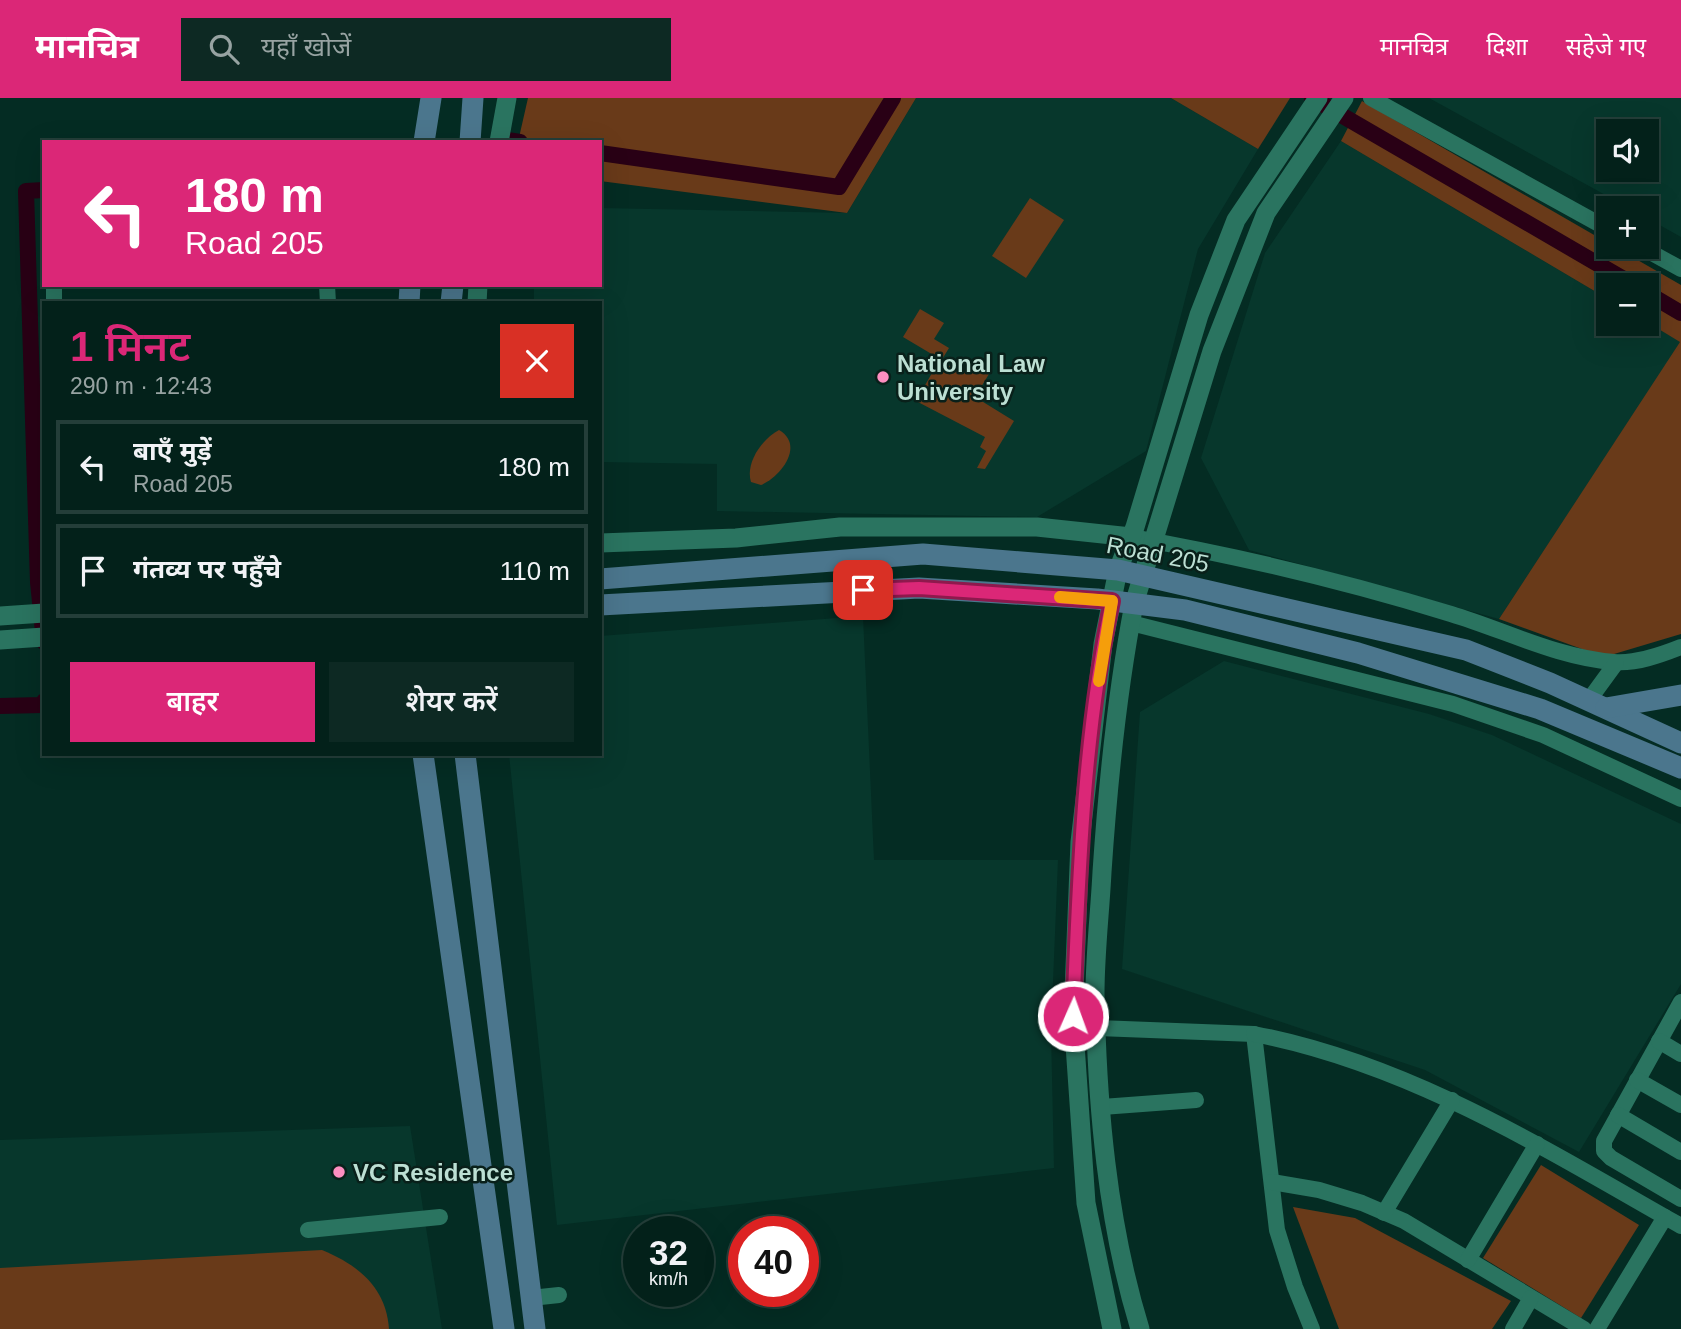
<!DOCTYPE html>
<html lang="hi">
<meta charset="utf-8">
<style>
body{margin:0;font-family:Arial,"Noto Sans Devanagari",sans-serif;background:#0d2923;color:#f1f3f6;height:100vh;display:flex;flex-direction:column;font-size:26px;white-space:nowrap}
*{box-sizing:border-box;margin:0}
p{font-size:23px;color:#97a3a2}
.icon{flex:none;width:38px;height:38px;fill:none;stroke:currentColor;stroke-width:2;stroke-linecap:round;stroke-linejoin:round}
.map{position:relative;flex:1;overflow:hidden}
.drawer{position:absolute;left:42px;top:203px;width:560px;height:455px;display:flex;flex-direction:column;background:#03211a;border-radius:0px;box-shadow:0 7px 28px #0002,0 0 0 2px #243e39}
.drawer>*{flex:none}
.guide{position:absolute;left:42px;top:42px;width:560px;height:147px;border-radius:0px;box-shadow:0 7px 28px #0002,0 0 0 2px #243e39;background:#db2777;color:#fff;overflow:hidden}
.buttons{position:absolute;left:1596px;top:21px;display:grid;gap:14px}
.buttons a{display:grid;place-items:center;width:63px;height:63px;border-radius:0px;background:#03211a;box-shadow:0 7px 28px #0002,0 0 0 2px #243e39;font-size:35px}
.speed{position:absolute;left:623px;top:1118px;display:flex;gap:14px;font-size:35px;font-weight:700;text-align:center}
.speed>*{display:grid;place-content:center;width:91px;height:91px;border-radius:50%;background:#03211a;box-shadow:0 7px 28px #0002,0 0 0 2px #243e39;line-height:1}
.speed small{font-size:18px;font-weight:400}
.speed .limit{border:10px solid #d22;background:#fff;color:#111}
.pin{position:absolute;display:grid;place-items:center;width:60px;height:60px;color:#fff;margin:-30px;border-radius:14px;box-shadow:0 4px 10px #0006}
.me{position:absolute;width:77px;margin:-38px;rotate:2deg;stroke-linejoin:round;filter:drop-shadow(0 0 5px #0008)}
.turn{display:flex;align-items:center;gap:24px;height:147px;padding:0 28px;font-size:32px}
.turn .icon{width:91px;height:91px;stroke-width:2.5}
.turn b{display:block;font-size:49px;line-height:60px}
.round{display:grid;place-items:center;flex:none;width:74px;height:74px;border-radius:0px;background:#0d2923}
.summary{display:flex;align-items:center;justify-content:space-between;height:119px;padding:0 28px}
h1{font-size:42px;font-weight:600;line-height:52px;color:#db2777}
.button{display:flex;gap:14px;margin-top:auto;padding:14px 28px}
.button a{flex:1;height:80px;border-radius:0px;background:#db2777;color:#fff;font-size:28px;font-weight:600;line-height:80px;text-align:center}
.button a+a{background:#0d2923;color:#f1f3f6}
ul{padding:0;list-style:none}
li{display:flex;align-items:center;gap:21px;height:94px;margin:0 14px 10px;padding:0 14px;border:4px solid #243e39;border-radius:0px}
li div{flex:1}
li b{display:block;font-size:26px}
li em{font-style:normal}
header{display:flex;align-items:center;gap:42px;box-sizing:border-box;height:98px;padding:0 35px;background:#db2777;color:#fff}
header strong{font-size:33px}
nav{display:flex;gap:38px;margin-inline-start:auto;font-size:24px}
.search{width:490px;height:63px;background:#0d2923;display:flex;align-items:center;gap:18px;box-sizing:border-box;padding:0 24px;border-radius:0px;color:#97a3a2;font-size:26px}
.map>svg:first-child{display:block}
.built{fill:#07372c;fill-rule:evenodd}
.park{fill:#693a19}
.lines{fill:none;stroke-linecap:round;stroke-linejoin:round}
.canal{stroke:#290015;stroke-width:16}
.minor{stroke:#2a7460;stroke-width:16}
.tertiary{stroke:#2a7460;stroke-width:19}
.secondary{stroke:#4b768d;stroke-width:21}
.route-casing{stroke:#8e194d;stroke-width:18}
.route{stroke:#db2777;stroke-width:12}
.slow{stroke:#f59e0b;stroke-width:12}
.poi-dot{fill:#fd8ec0;stroke:#09201a;stroke-width:2.5}
.labels{text-anchor:middle;dominant-baseline:central;stroke-width:5;stroke-linejoin:round;paint-order:stroke}
.poi-label{font-size:24px;font-weight:bold;fill:#bcdfd3;stroke:#09201a;text-anchor:start}
.street-label{font-size:24px;fill:#bcdfd3;stroke:#09201a}
</style>
<header>
<strong>मानचित्र</strong>
<div class="search"><svg class="icon" aria-label="search" viewBox="0 0 24 24"><circle cx="10" cy="10" r="6"/><path d="M15 15l6 6"/></svg>यहाँ खोजें</div>
<nav><a>मानचित्र</a><a>दिशा</a><a>सहेजे गए</a></nav>
</header>
<div class="map">
<svg width="1681" height="1231" viewBox="0 0 1681 1231">
<rect width="100%" height="100%" fill="#042c23"/>
<!-- built -->
<g class="built">
<path d="M 916,0 L 1171,0 L 1258,51 L 1198,151 L 1146,353 L 1037,419 L 717,413 L 717,366 L 600,364 L 600,205 L 534,205 L 534,187 L 600,187 L 600,110 L 847,115 Z"/>
<path d="M 1429,0 L 1681,0 L 1681,139 L 1647,120 L 1647,110 L 1629,110 ZM 1608,33 L 1647,33 L 1647,72 L 1608,72 Z"/>
<path d="M 1341,43 L 1608,201 L 1608,226 L 1647,224 L 1681,244 L 1499,521 L 1249,452 L 1201,360 L 1265,155 Z"/>
<path d="M 863,518 L 874,762 L 1058,762 L 1051,933 L 1054,1070 L 557,1127 L 509,656 L 600,656 L 600,538 Z"/>
<path d="M 1224,563 L 1429,616 L 1492,637 L 1681,726 L 1681,886 L 1579,1054 L 1425,972 L 1122,871 L 1140,614 Z"/>
<path d="M 410,1028 L 442,1231 L 0,1231 L 0,1042 Z"/>
</g>
<!-- park -->
<g class="park">
<path d="M 528,0 L 916,0 L 847,115 L 600,83 L 600,44 L 518,44 Z"/>
<path d="M 1171,0 L 1290,0 L 1258,51 Z"/>
<path d="M 1362,3 L 1608,145 L 1608,149 L 1615,149 L 1681,187 L 1681,536 L 1604,559 L 1499,521 L 1680,244 L 1647,224 L 1647,187 L 1608,187 L 1608,201 L 1341,43 Z"/>
<path d="M 1030,100 L 1064,122 L 1026,180 L 992,158 Z"/>
<path d="M 920,211 L 944,225 L 934,241 L 949,250 L 941,263 L 955,271 L 967,263 L 989,276 L 975,299 L 1014,323 L 985,371 L 977,370 L 986,353 L 980,349 L 985,339 L 916,303 L 940,261 L 903,239 Z"/>
<path d="M 779,332 C 805,347 781,379 761,387 L 751,384 C 745,365 762,341 779,332 Z"/>
<path d="M 1541,1067 L 1639,1127 L 1581,1220 L 1483,1160 Z"/>
<path d="M 1293,1109 L 1355,1120 L 1511,1203 L 1492,1231 L 1339,1231 Z"/>
<path d="M 322,1152 C 358,1167 386,1189 389,1231 L 0,1231 L 0,1170 Z"/>
</g>
<g class="lines">
<!-- canal -->
<g class="canal">
<path d="M 1312,0 L 1634,187"/>
<path d="M 507,42 L 520,44"/>
<path d="M 600,55 L 839,89 L 893,0"/>
<path d="M 44,92 L 26,93 L 38,484 L 44,544"/>
<path d="M 1647,195 L 1681,215"/>
<path d="M 0,608 L 42,607 L 44,603"/>
</g>
<!-- minor -->
<g class="minor">
<path d="M 1371,0 L 1608,131"/>
<path d="M 1641,149 L 1681,171"/>
<path d="M 54,187 L 54,205"/>
<path d="M 327,187 L 328,205"/>
<path d="M 1131,439 C 1238,458 1347,484 1451,516 C 1504,532 1559,560 1614,564 C 1636,566 1661,557 1681,549"/>
<path d="M 1131,525 L 1453,606 L 1543,637 L 1681,701"/>
<path d="M 1589,602 L 1616,565"/>
<path d="M 1681,904 L 1604,1043 L 1604,1053 L 1611,1060 L 1681,1101"/>
<path d="M 1098,930 L 1254,936 L 1277,1132 L 1295,1189 L 1312,1231"/>
<path d="M 1254,936 C 1410,966 1545,1051 1681,1128"/>
<path d="M 1659,943 L 1681,956"/>
<path d="M 1637,982 L 1681,1007"/>
<path d="M 1102,1009 L 1196,1002"/>
<path d="M 1618,1017 L 1681,1054"/>
<path d="M 1272,1084 L 1319,1092 L 1362,1105 L 1404,1123 L 1584,1231"/>
<path d="M 1384,1115 L 1452,1002"/>
<path d="M 308,1132 L 440,1119"/>
<path d="M 1468,1162 L 1537,1046"/>
<path d="M 531,1200 L 559,1197"/>
<path d="M 1513,1231 L 1531,1200"/>
<path d="M 1597,1231 L 1665,1119"/>
</g>
<!-- tertiary -->
<g class="tertiary">
<path d="M 499,44 L 507,0"/>
<path d="M 477,205 L 478,187"/>
<path d="M 600,445 L 736,440 L 840,429 L 1037,429 L 1131,439"/>
<path d="M 0,518 L 44,515"/>
<path d="M 0,542 L 44,539"/>
<path d="M 1112,1231 L 1086,1105 L 1073,918 L 1080,744 L 1103,546 L 1118,472 L 1135,429 L 1199,217 L 1236,122 L 1318,0"/>
<path d="M 1140,1231 C 1107,1124 1097,1007 1095,896 C 1095,855 1100,814 1102,774 C 1108,684 1117,594 1134,506 L 1212,253 L 1266,115 L 1344,0"/>
</g>
<!-- secondary -->
<g class="secondary">
<path d="M 424,44 L 431,0"/>
<path d="M 470,44 L 473,0"/>
<path d="M 409,205 L 410,187"/>
<path d="M 451,205 L 453,187"/>
<path d="M 600,481 L 923,456 L 1118,472 L 1466,552 L 1550,585 L 1681,645"/>
<path d="M 600,507 L 919,490 L 1097,501 L 1185,512 L 1358,555 L 1540,611 L 1681,670"/>
<path d="M 1606,610 L 1681,597"/>
<path d="M 423,656 L 504,1231"/>
<path d="M 465,656 L 535,1231"/>
</g>
</g>
<g class="lines">
<defs>
<path id="route" d="M 863,492 L 919,490 L 1112,503 C 1083,639 1079,779 1073,918"/>
</defs>
<!-- route casing -->
<use href="#route" class="route-casing"/>
<!-- route -->
<use href="#route" class="route"/>
<!-- slow -->
<path class="slow" d="M 1060,499 L 1112,503 L 1099,583"/>
</g>
<!-- markers -->
<g class="poi-dot">
<circle cx="883" cy="279" r="7"/>
<circle cx="339" cy="1074" r="7"/>
</g>
<g class="labels">
<!-- poi labels -->
<g class="poi-label">
<text x="897" y="265">National Law<tspan x="897" dy="28">University</tspan></text>
<text x="353" y="1074">VC Residence</text>
</g>
<!-- street labels -->
<g class="street-label">
<text transform="translate(1158 456) rotate(11)">Road 205</text>
</g>
</g>
</svg>
<div class="buttons">
<a><svg class="icon" aria-label="sound" viewBox="0 0 24 24"><path d="M4 9h4l5-4v14l-5-4H4zM17 9q2 3 0 6"/></svg></a>
<a>+</a>
<a>−</a>
</div>
<div class="speed"><div>32<small>km/h</small></div><div class="limit">40</div></div>
<div class="pin" style="left:863px;top:492px;background:#d93025"><svg class="icon" aria-label="arrive" viewBox="0 0 24 24"><path d="M6 21V4h12l-3 4 3 4H6"/></svg></div>
<svg class="me" style="left:1073px;top:918px" viewBox="-20 -20 40 40"><circle r="17" fill="#db2777" stroke="#fff" stroke-width="3"/><path d="M0-11L8 9 0 5-8 9z" fill="#fff"/></svg>
<div class="guide">
<div class="turn"><svg class="icon" aria-label="left" viewBox="0 0 24 24"><path d="M17 20v-9H6M10 6l-5 5 5 5"/></svg><div><b>180 m</b>Road 205</div></div>
</div>
<section class="drawer">
<div class="summary"><div><h1>1 मिनट</h1><p>290 m · 12:43</p></div><a class="round" style="background:#d93025;color:#fff"><svg class="icon" aria-label="close" viewBox="0 0 24 24"><path d="M6 6l12 12M18 6L6 18"/></svg></a></div>
<ul>
<li><svg class="icon" aria-label="left" viewBox="0 0 24 24"><path d="M17 20v-9H6M10 6l-5 5 5 5"/></svg><div><b>बाएँ मुड़ें</b><p>Road 205</p></div><em>180 m</em></li>
<li><svg class="icon" aria-label="arrive" viewBox="0 0 24 24"><path d="M6 21V4h12l-3 4 3 4H6"/></svg><div><b>गंतव्य पर पहुँचे</b></div><em>110 m</em></li>
</ul>
<div class="button"><a>बाहर</a><a>शेयर करें</a></div>
</section>
</div>
